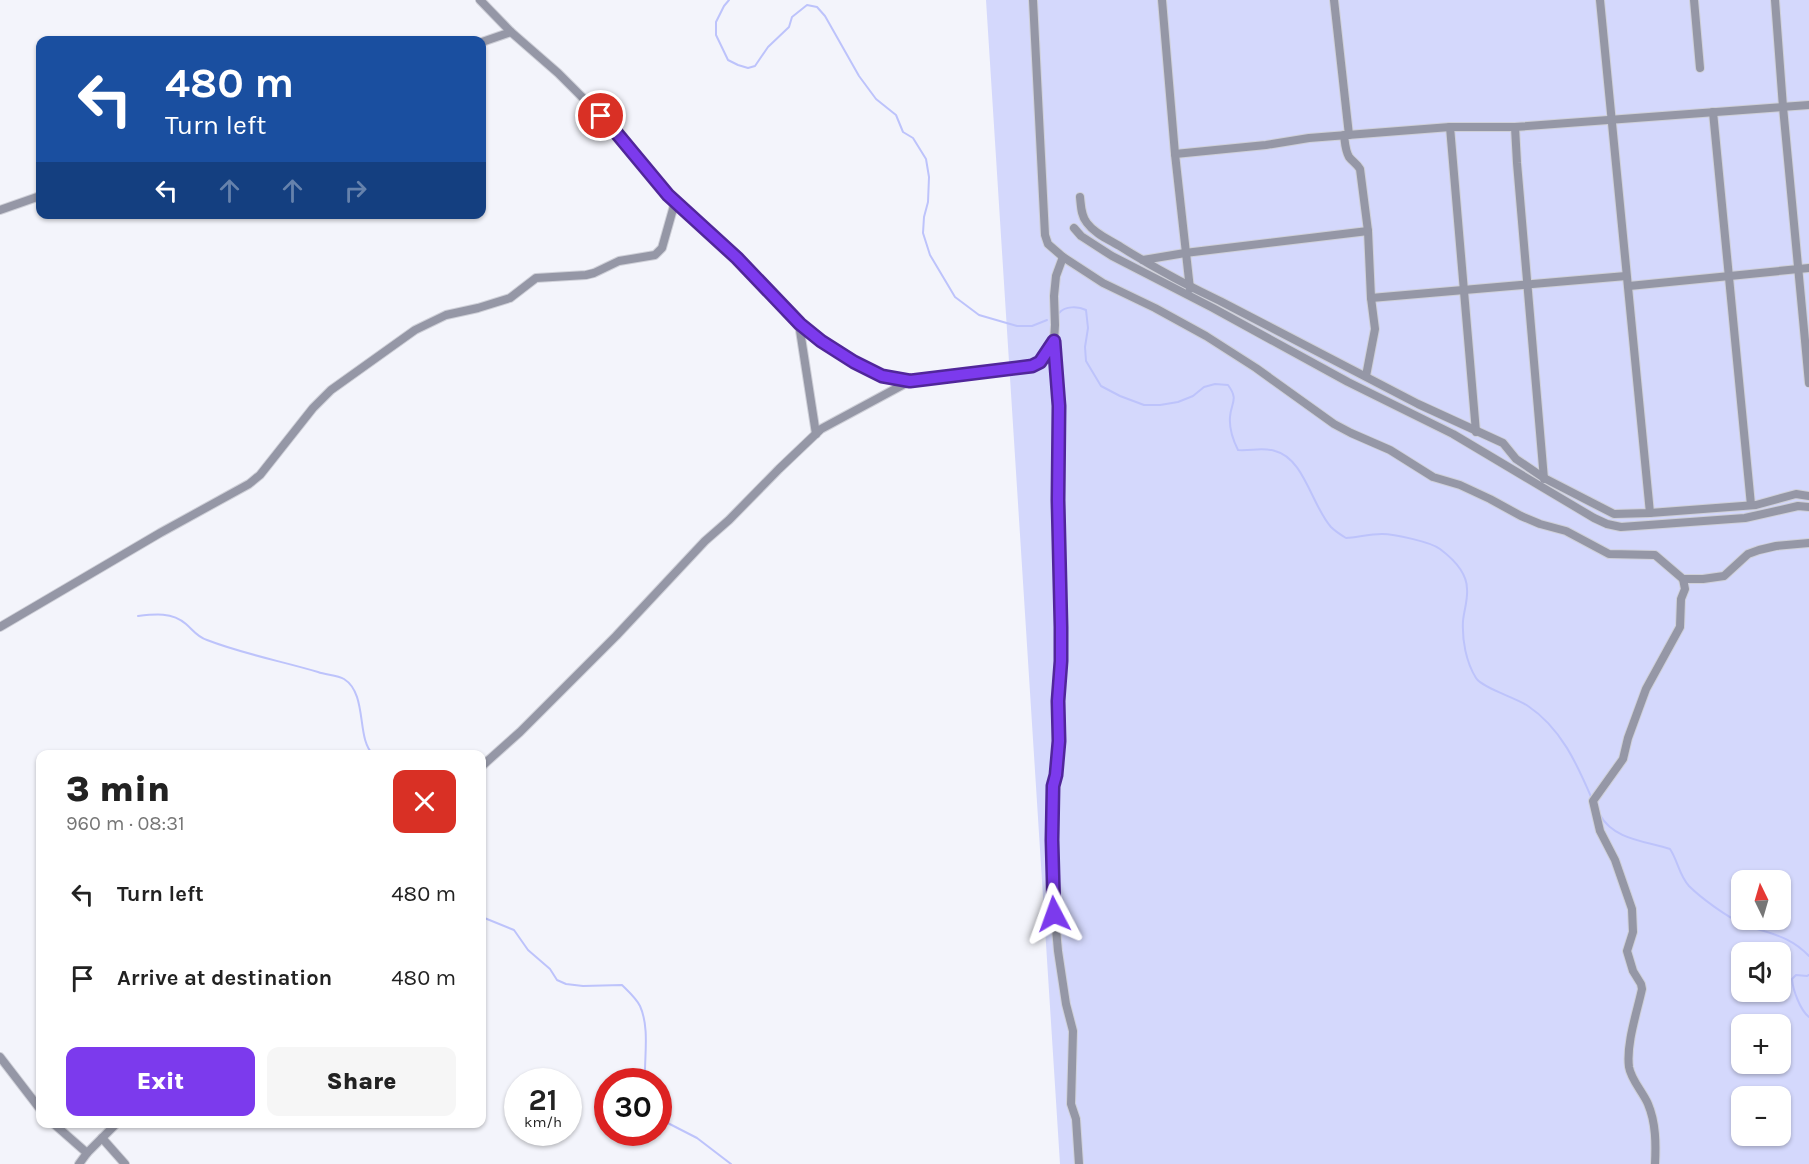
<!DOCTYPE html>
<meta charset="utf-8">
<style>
body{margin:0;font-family:Karla,sans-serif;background:#f6f6f6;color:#222;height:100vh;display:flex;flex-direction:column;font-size:22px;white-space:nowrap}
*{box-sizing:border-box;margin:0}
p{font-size:20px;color:#767676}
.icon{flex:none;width:33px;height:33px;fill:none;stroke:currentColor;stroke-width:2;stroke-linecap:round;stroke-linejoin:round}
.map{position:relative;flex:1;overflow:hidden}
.panel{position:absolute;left:36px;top:750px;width:450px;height:378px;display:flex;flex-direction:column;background:#fff;border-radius:12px;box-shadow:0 2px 4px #0004}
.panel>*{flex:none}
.banner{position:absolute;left:36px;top:36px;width:450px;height:183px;border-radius:12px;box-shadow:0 2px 4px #0004;background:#1a4fa0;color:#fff;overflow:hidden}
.needle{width:39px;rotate:355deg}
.controls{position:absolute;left:1731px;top:870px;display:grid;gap:12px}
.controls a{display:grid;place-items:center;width:60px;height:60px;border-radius:12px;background:#fff;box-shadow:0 2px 4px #0004;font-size:30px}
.speed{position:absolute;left:504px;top:1068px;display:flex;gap:12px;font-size:30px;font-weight:700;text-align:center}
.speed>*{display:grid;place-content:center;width:78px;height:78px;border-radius:50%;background:#fff;box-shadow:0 2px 4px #0004;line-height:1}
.speed small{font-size:15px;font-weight:400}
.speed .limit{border:9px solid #d22;background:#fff;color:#111}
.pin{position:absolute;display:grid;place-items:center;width:51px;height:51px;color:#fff;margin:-26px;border:3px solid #fff;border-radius:50%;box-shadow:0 2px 6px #0007}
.me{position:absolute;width:66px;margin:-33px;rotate:356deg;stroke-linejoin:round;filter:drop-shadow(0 0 4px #0008)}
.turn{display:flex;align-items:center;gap:21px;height:126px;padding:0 30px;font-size:27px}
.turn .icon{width:78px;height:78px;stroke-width:2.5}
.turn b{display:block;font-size:42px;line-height:51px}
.lanes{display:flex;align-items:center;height:57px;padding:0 30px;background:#0003;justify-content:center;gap:30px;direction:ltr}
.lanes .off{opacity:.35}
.round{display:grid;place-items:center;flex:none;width:63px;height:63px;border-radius:12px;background:#f6f6f6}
.overview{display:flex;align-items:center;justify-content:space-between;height:102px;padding:0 30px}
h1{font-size:36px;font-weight:800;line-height:45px}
.primary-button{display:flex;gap:12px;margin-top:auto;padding:12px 30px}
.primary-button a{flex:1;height:69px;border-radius:12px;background:#7c3aed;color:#fff;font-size:24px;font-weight:800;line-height:69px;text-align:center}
.primary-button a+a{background:#f6f6f6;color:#222}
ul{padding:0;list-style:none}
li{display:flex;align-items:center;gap:18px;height:84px;padding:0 30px}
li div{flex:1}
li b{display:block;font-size:22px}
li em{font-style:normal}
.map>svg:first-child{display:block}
.green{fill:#d4d8fc;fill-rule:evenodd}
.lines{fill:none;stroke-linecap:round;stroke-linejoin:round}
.stream{stroke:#bdc3fb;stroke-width:2}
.street-casing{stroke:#cfd0d8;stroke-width:10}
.street{stroke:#9597a6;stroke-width:8}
.route-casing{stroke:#51269a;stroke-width:15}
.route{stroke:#7c3aed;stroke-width:10}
</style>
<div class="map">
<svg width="1809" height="1164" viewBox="0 0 1809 1164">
<rect width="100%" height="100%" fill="#f3f4fb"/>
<!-- green -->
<path class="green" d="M 986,0 L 1809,0 L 1809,1164 L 1060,1164 ZM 1742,880 L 1780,880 L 1780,920 L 1742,920 ZM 1742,952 L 1780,952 L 1780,992 L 1742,992 ZM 1742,1024 L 1780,1024 L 1780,1064 L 1742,1064 ZM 1742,1096 L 1780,1096 L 1780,1136 L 1742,1136 Z"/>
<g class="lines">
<!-- stream -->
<g class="stream">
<path d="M 729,0 L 724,6 L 716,22 L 716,35 L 728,60 L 738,65 L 748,68 L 755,66 L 768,47 L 789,27 L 792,17 L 807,5 L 817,7 L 825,16 L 859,76 L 876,99 L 896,115 L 903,132 L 913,138 L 926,159 L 929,177 L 928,202 L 924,217 L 923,233 L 930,255 L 955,297 L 979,315 L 1017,326 L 1032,326 L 1047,320"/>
<path d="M 1059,313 C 1065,306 1078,306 1086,310 L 1088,328 L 1085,347 L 1086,361 L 1101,386 L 1120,396 L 1144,405 L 1160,405 L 1178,402 L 1193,396 L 1204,387 L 1215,384 L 1228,385 C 1239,400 1231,402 1230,417 C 1229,429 1233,440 1238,450 C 1251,451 1263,447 1275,451 C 1304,458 1312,506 1331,527 C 1335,531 1341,535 1346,538 C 1358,537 1370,534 1382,534 C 1394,534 1431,542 1440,549 C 1452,558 1467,573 1467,589 C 1468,600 1464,610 1463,621 C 1462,640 1466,662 1476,678 C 1482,688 1517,698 1528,706 C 1561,728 1577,764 1592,799"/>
<path d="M 138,616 C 155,614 172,612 186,624 C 193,630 197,637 207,640 C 243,654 281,661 318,672 C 326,675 337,675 344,679 C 368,694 356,739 373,754"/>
<path d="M 1600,815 C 1614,840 1646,841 1670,849 C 1678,861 1679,875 1689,886 C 1701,898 1727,917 1743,924 C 1768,934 1788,934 1809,956"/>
<path d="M 482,917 L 514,930 L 528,950 L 550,969 L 557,980 L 566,984 L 583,986 L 622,985 C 628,991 636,998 640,1006 C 650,1028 644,1058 645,1082"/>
<path d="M 1809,975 L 1807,976 L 1796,975 L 1792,979 C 1793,990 1800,1010 1809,1017"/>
<path d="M 658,1118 L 697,1138 L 731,1164"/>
</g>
<defs>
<g id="street">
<path d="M 480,0 L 511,32 L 558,73 L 609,124 L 668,195 L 737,258 L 799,324 L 821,341 L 854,362 L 882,376 L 910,381"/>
<path d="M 1033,0 L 1045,235 L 1048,244 L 1063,257 L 1103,283 L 1155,308 L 1206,336 L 1256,368 L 1334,424 L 1351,433 L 1390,450 L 1433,477 L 1460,485 L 1490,499 L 1521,516 L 1540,524 L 1566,531 L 1609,554 L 1655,555 L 1683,579 L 1703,579 L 1724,576 L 1748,554 L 1759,550 L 1776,546 L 1809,543"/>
<path d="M 1162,0 L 1175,154 L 1190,289"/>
<path d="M 1334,0 L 1349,135"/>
<path d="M 1600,0 L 1650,513"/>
<path d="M 1694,0 L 1700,68"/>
<path d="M 1775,0 L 1783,107 L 1809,383"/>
<path d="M 482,42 L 511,32"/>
<path d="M 1713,112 L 1751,505"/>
<path d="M 1450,127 L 1476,432"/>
<path d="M 1515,127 L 1517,163 L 1544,479"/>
<path d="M 1344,135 C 1345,142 1345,150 1349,157 C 1352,161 1357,164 1360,169 L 1368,231 L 1371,298 L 1375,329 L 1366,376"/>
<path d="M 1175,154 L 1266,145 L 1309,138 L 1450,127 L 1515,127 L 1809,105"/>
<path d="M 1080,197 C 1081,206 1081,216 1087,223 C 1095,234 1110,240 1121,247 C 1153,267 1186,285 1220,301 L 1418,404 L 1503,443 L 1516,459 L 1544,478 L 1614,514 L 1650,513 L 1756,505 L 1796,494 L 1809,496"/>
<path d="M 0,210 L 40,196"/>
<path d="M 1074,228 L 1081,236 L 1112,256 L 1213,308 L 1348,382 L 1453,434 L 1594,518 L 1607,524 L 1621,527 L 1745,518 L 1798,506 L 1809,507"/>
<path d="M 1143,260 L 1185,253 L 1368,231"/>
<path d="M 1629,286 L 1809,268"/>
<path d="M 1371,298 L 1626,276"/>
<path d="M 799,324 L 816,434"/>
<path d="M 1054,341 L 1059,406 L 1058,500 L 1061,627 L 1061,661 L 1057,701 L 1059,741 L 1057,775 L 1053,786 L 1051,864 L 1053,894 L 1058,951 L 1066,1004 L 1073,1031 L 1071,1104 L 1076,1119 L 1079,1164"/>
<path d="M 0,627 L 160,533 L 249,484 L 260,475 L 313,408 L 331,390 L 415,330 L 446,315 L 478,308 L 510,298 L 536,278 L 586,275 L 594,273 L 619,261 L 655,255 L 662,248 L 675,202"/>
<path d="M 482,766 L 520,732 L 616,636 L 705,541 L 729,520 L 779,469 L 821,429 L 910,381 L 972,372 L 1013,370 L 1032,366 L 1040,362 L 1048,352 L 1054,341 L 1055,325 L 1054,296 L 1056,276 L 1063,257"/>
<path d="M 0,1057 L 40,1109"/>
<path d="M 54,1124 L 87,1153"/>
<path d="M 102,1138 L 125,1164"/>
<path d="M 79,1164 L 87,1153 L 116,1124"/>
<path d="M 1655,1164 C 1656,1144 1656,1123 1648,1104 C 1643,1092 1631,1080 1629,1067 C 1626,1044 1637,1012 1642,989 L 1641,984 L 1633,971 L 1627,951 L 1633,932 L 1632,909 L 1615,860 L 1600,831 L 1593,801 L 1623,759 L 1628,738 L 1646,689 L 1680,627 L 1681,599 L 1685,589 L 1683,579"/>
</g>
</defs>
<!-- street casing -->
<use href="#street" class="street-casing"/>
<!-- street -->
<use href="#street" class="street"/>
</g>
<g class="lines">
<defs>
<path id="route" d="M 601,116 L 609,124 L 668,195 L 737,258 L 800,324 L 821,341 L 854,362 L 882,376 L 910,381 L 1032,366 L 1040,362 L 1054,341 L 1059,406 L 1058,500 L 1061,627 L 1061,661 L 1058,701 L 1059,741 L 1056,775 L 1053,786 L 1052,840 L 1054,914"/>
</defs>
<!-- route casing -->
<use href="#route" class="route-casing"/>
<!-- route -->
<use href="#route" class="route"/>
</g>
</svg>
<div class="controls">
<a><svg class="needle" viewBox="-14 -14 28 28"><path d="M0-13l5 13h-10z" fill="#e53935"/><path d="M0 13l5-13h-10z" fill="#767676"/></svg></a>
<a><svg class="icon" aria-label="sound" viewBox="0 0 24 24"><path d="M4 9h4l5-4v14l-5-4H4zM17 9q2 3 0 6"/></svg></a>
<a>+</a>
<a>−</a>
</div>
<div class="speed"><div>21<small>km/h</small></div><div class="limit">30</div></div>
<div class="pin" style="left:601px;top:116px;background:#d93025"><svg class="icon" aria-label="arrive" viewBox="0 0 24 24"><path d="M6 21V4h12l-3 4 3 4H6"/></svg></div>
<svg class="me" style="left:1054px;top:914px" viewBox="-20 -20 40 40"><path d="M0-17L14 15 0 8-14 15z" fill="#7c3aed" stroke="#fff" stroke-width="4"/></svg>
<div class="banner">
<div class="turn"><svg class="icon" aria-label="left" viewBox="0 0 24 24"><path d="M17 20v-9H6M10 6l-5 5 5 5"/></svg><div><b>480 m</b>Turn left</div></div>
<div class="lanes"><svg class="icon" aria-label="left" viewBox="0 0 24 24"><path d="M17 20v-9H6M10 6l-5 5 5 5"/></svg><svg class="icon off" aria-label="ahead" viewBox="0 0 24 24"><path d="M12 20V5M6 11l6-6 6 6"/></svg><svg class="icon off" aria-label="ahead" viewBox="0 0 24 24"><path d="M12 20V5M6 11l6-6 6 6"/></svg><svg class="icon off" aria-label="right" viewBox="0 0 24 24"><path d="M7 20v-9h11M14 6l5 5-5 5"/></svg></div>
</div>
<section class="panel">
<div class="overview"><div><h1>3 min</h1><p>960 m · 08:31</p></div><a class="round" style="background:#d93025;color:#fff"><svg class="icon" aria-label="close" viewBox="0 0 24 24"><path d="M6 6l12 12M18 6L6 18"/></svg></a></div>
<ul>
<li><svg class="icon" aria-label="left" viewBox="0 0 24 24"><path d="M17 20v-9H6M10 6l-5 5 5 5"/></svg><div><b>Turn left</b></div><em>480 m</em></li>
<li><svg class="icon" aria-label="arrive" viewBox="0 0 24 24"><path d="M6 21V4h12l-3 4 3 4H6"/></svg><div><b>Arrive at destination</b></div><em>480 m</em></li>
</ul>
<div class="primary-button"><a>Exit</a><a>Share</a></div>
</section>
</div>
